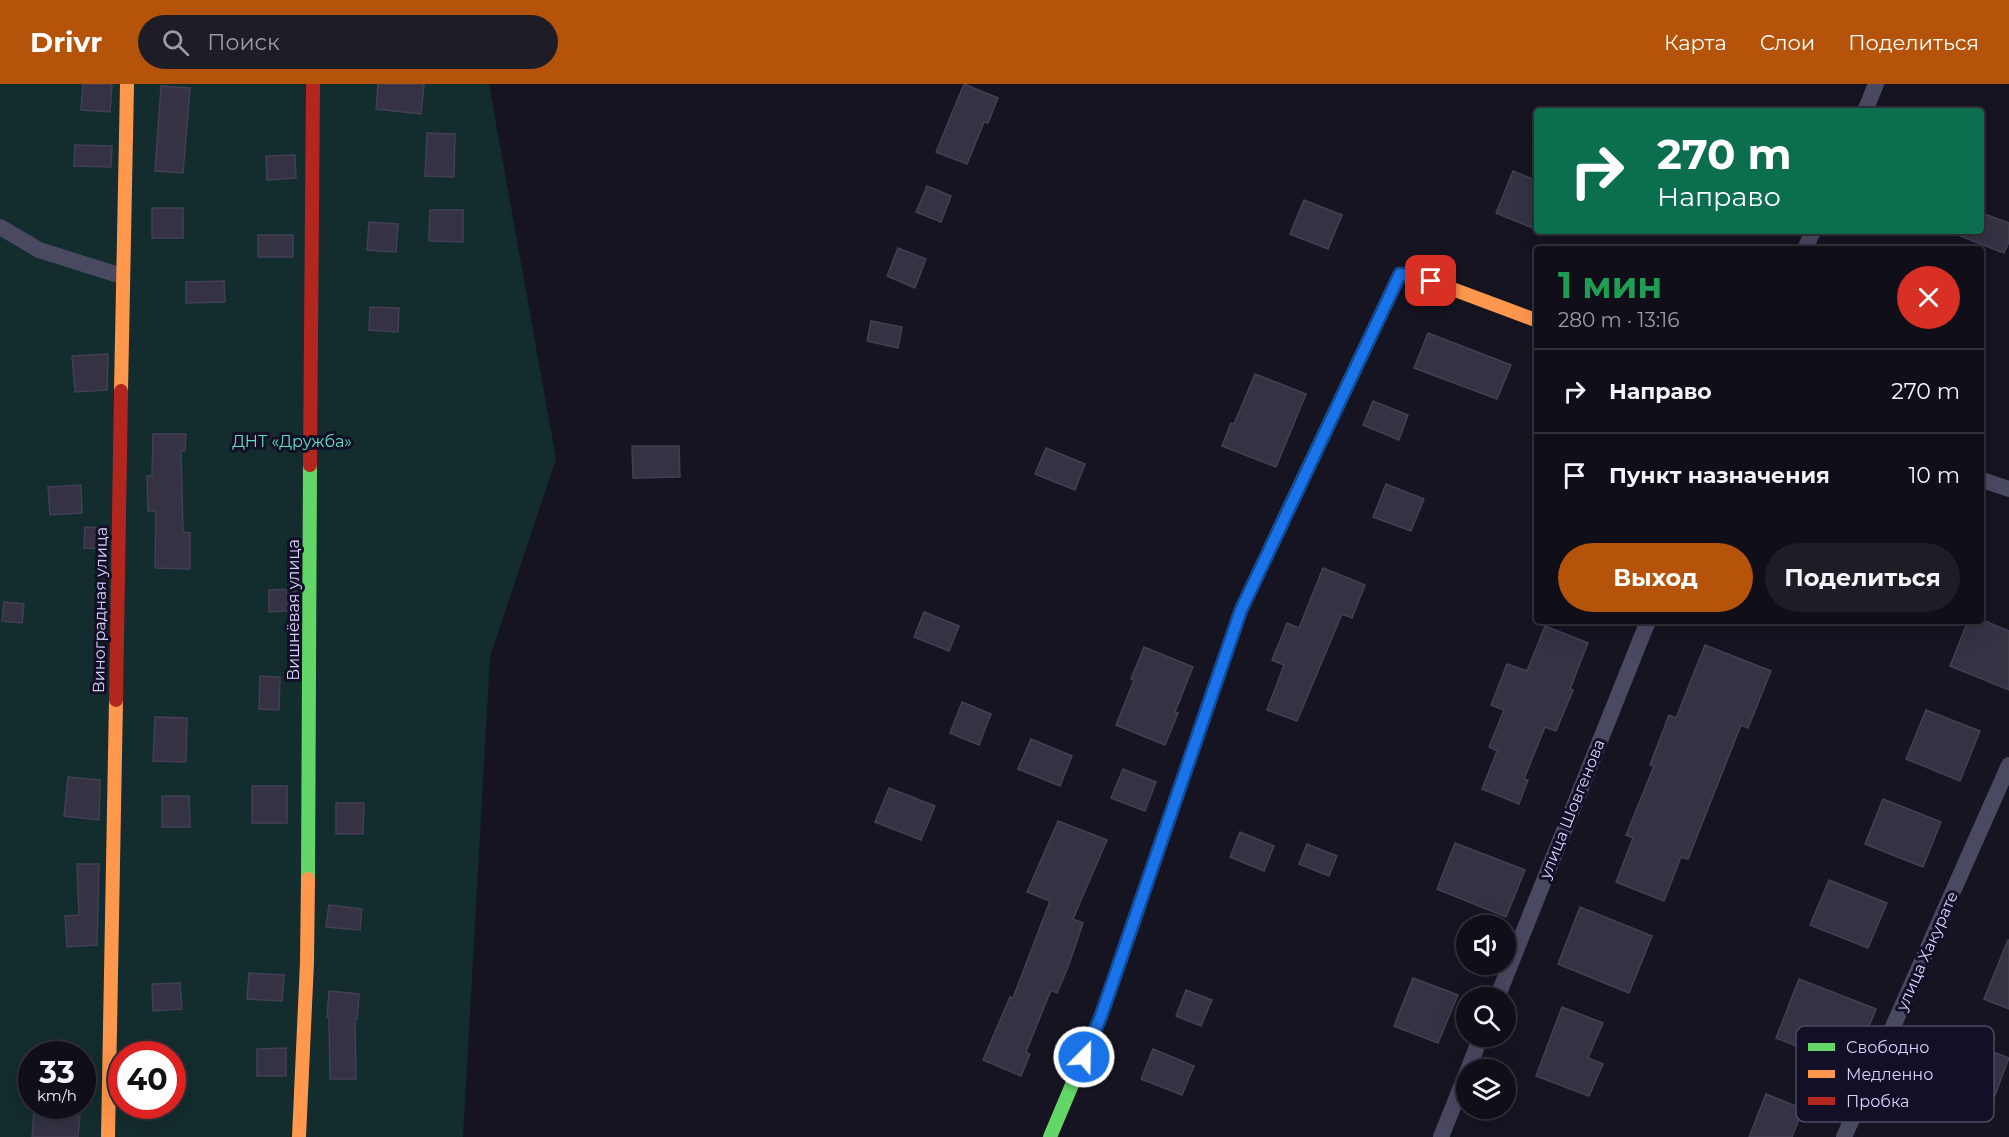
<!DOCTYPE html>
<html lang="ru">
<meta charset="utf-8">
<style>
body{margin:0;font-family:Montserrat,sans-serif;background:#1e1d26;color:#f1f3f6;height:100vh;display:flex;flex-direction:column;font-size:22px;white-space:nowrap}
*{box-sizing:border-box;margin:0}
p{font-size:20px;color:#9c9ca2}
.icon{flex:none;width:33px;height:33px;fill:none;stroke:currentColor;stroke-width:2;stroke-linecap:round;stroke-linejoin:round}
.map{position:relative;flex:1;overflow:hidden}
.details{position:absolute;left:1534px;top:162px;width:450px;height:378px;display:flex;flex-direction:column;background:#100f19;border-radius:6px;box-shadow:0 6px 24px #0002,0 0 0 2px #302f38}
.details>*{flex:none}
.guide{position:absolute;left:1534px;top:24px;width:450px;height:126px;border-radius:6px;box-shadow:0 6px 24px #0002,0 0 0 2px #302f38;background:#0b6e4f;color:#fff;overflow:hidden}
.controls{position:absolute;left:1456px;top:831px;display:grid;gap:12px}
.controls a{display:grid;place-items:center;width:60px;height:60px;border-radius:50%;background:#100f19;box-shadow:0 6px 24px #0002,0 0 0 2px #302f38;font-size:30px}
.speed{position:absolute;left:18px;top:957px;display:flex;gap:12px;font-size:30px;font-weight:700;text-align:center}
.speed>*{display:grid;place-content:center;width:78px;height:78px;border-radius:50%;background:#100f19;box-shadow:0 6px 24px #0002,0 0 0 2px #302f38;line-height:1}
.speed small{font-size:15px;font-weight:400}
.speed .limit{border:9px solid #d22;background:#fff;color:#111}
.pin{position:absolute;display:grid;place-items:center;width:51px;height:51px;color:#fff;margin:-26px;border-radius:12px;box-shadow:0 3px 9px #0006}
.me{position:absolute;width:66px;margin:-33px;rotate:23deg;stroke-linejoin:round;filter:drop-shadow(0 0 4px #0008)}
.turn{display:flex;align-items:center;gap:21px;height:126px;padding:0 24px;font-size:27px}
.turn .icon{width:78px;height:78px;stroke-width:2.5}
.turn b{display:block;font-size:42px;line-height:51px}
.round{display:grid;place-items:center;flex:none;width:63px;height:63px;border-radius:32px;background:#1e1d26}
.head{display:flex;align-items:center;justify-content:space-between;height:102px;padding:0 24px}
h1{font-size:36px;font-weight:700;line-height:45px;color:#1e9e55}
.button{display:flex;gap:12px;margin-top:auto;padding:12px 24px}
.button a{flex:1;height:69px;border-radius:36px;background:#b45309;color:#fff;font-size:24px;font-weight:700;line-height:69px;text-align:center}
.button a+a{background:#1e1d26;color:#f1f3f6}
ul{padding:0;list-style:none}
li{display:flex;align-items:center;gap:18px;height:84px;padding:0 24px;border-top:2px solid #302f38}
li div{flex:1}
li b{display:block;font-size:22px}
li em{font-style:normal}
header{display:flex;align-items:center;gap:36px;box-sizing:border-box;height:84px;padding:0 30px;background:#b45309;color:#fff}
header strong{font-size:28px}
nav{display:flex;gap:33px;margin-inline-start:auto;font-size:21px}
.search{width:420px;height:54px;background:#1e1d26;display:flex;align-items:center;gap:15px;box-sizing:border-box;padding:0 21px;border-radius:33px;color:#9c9ca2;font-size:22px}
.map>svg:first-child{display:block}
.green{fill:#132c2d;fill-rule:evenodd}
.building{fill:#343243;stroke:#433f54;stroke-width:1.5}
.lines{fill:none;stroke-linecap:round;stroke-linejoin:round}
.street{stroke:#4a4962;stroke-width:16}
.fast{stroke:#63d668;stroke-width:14}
.slow{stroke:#ff974d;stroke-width:14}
.jam{stroke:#b3261e;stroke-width:14}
.route-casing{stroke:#114b97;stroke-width:15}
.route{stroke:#1a73e8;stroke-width:10}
.labels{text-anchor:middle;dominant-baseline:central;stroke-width:6;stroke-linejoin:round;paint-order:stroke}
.park-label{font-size:16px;fill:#5fe0c0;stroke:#130f26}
.street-label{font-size:16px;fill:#d9d4ff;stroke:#130f26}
.key{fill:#130f26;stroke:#4e4a67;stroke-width:1.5}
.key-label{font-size:16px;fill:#d9d4ff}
</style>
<header>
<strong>Drivr</strong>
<div class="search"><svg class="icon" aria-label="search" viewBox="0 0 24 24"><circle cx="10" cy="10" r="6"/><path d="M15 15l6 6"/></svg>Поиск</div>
<nav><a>Карта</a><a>Слои</a><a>Поделиться</a></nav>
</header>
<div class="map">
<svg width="2009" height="1053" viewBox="0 0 2009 1053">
<rect width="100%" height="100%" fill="#161421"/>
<!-- green -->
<path class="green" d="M 0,0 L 489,0 L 556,375 L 490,573 L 463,1053 L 0,1053 ZM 32,970 L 82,970 L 82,1022 L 32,1022 ZM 122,970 L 172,970 L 172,1022 L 122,1022 Z"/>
<!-- building -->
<g class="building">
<path d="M 83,0 L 112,0 L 110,28 L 81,26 Z"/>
<path d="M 378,0 L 424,0 L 421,30 L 376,25 Z"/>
<path d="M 964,0 L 998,14 L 988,39 L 984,38 L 967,80 L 936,68 Z"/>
<path d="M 161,2 L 190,4 L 183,89 L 155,87 Z"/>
<path d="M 427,49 L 455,50 L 454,93 L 425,92 Z"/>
<path d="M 75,61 L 112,62 L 111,83 L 74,82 Z"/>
<path d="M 295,71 L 296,94 L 267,96 L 266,72 Z"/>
<path d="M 1513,87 L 1538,97 L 1538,146 L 1496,129 Z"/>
<path d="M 927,102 L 951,112 L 941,138 L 916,128 Z"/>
<path d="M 1304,116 L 1342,131 L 1328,165 L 1290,150 Z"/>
<rect x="152" y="124" width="31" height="30"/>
<path d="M 430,126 L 463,126 L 463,158 L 429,157 Z"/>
<path d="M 1982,129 L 2009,139 L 2009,158 L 2004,169 L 1950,148 L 1982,147 Z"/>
<path d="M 369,138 L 398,140 L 396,168 L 367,166 Z"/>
<rect x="258" y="151" width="35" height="22"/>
<path d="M 898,164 L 926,175 L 915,204 L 887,192 Z"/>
<path d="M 224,197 L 225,218 L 186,219 L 186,198 Z"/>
<path d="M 370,223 L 399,224 L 398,248 L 369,246 Z"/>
<path d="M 871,237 L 902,243 L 898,264 L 867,257 Z"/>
<path d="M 1428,249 L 1511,281 L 1497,315 L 1414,284 Z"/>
<path d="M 108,270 L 107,306 L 75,308 L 72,272 Z"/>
<path d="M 1255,290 L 1306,310 L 1276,383 L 1222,362 L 1231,339 L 1234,340 Z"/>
<path d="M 1373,317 L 1408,331 L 1399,356 L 1363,341 Z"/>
<path d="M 153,350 L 186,350 L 185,367 L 181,367 L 183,448 L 190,449 L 190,485 L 155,484 L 156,427 L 148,427 L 147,392 L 152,392 Z"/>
<path d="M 632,362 L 679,362 L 680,393 L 633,394 Z"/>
<path d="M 1046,364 L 1085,380 L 1075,406 L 1035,390 Z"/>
<path d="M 1386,400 L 1424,415 L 1411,447 L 1373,433 Z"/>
<path d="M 81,401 L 82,429 L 50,431 L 48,403 Z"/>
<path d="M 85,443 L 103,444 L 102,465 L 84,464 Z"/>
<path d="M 1323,484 L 1365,501 L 1352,534 L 1342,530 L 1297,637 L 1267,626 L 1284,581 L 1272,576 L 1287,539 L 1299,544 Z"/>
<path d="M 295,505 L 295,526 L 269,528 L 269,506 Z"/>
<path d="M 4,518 L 24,520 L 22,539 L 2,537 Z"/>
<path d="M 924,528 L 959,542 L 949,567 L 914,553 Z"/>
<path d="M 1968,537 L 1985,537 L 2009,547 L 2009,606 L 1950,582 Z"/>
<path d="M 1545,542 L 1588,559 L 1570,605 L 1573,606 L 1556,647 L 1545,643 L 1524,695 L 1528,696 L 1519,720 L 1482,705 L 1497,667 L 1489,663 L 1504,626 L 1491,621 L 1507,580 L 1527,587 Z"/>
<path d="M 1705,561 L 1771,587 L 1748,644 L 1741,641 L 1688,775 L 1681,773 L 1664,817 L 1616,798 L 1633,754 L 1626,751 L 1654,682 L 1650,681 L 1669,631 L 1676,634 Z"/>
<path d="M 1144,563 L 1193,583 L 1175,628 L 1178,629 L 1165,661 L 1116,641 L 1134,596 L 1131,595 Z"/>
<path d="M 260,592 L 280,593 L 279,626 L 259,625 Z"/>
<path d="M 962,618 L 991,630 L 979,661 L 950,649 Z"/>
<path d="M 1926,626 L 1980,647 L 1960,697 L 1906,675 Z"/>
<path d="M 155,633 L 187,634 L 186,678 L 153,677 Z"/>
<path d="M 1031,655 L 1072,672 L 1060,702 L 1018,685 Z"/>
<path d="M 1123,685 L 1156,698 L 1145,727 L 1111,714 Z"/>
<path d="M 68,693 L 100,696 L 99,736 L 64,732 Z"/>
<rect x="252" y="702" width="35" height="37"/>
<path d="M 889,704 L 935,722 L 921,756 L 875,738 Z"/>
<path d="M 162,712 L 189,712 L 190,743 L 162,743 Z"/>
<path d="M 1883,715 L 1941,738 L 1923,783 L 1865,760 Z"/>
<path d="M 336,719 L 364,719 L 363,750 L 336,750 Z"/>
<path d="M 1058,737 L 1107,756 L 1073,835 L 1083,839 L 1068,883 L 1057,909 L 1051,906 L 1026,968 L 1030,970 L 1021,992 L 983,976 L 1010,913 L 1013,914 L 1050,817 L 1027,808 Z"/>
<path d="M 1240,748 L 1274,762 L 1264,787 L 1230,773 Z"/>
<path d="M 1455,759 L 1525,786 L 1506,833 L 1437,805 Z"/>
<path d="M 1307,760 L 1337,772 L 1329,792 L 1299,780 Z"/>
<path d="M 77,780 L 99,780 L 97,861 L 67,863 L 65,832 L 79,831 Z"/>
<path d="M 1829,796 L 1887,819 L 1868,864 L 1810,841 Z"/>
<path d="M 329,821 L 362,825 L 360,846 L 326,843 Z"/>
<path d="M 1580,823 L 1652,852 L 1629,909 L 1558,880 Z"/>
<path d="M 2008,856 L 2009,856 L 2009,925 L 1984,915 Z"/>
<path d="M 249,889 L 284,891 L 282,917 L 247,915 Z"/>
<path d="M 1413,894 L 1458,911 L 1438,959 L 1394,942 Z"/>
<path d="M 1799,895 L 1876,925 L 1852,984 L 1776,954 Z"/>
<path d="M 180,899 L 182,925 L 153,927 L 152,900 Z"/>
<path d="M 1186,906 L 1212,916 L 1201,942 L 1176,932 Z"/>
<path d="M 329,907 L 359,910 L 357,935 L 355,935 L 356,995 L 330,995 L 329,933 L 327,933 Z"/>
<path d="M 1562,923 L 1603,939 L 1588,974 L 1603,980 L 1589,1012 L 1536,992 Z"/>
<path d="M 1958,954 L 2009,974 L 1989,1027 L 1937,1007 Z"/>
<path d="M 286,964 L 286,992 L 257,992 L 257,965 Z"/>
<path d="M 1153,965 L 1194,982 L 1182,1011 L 1141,995 Z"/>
<path d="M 1766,1010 L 1803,1025 L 1792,1053 L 1749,1053 Z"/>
<path d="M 34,1028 L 80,1032 L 78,1053 L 32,1053 Z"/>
</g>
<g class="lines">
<!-- street -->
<g class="street">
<path d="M 1865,27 L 1876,0"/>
<path d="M 0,143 L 39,166 L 122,192"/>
<path d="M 1805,165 L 1813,147"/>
<path d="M 1982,396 L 2009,405"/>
<path d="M 1497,914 L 1648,537"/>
<path d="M 1468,986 L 1481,952"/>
<path d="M 1441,1053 L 1467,988"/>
<path d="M 1844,1053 L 2009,681"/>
</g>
<!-- fast -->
<g class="fast">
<path d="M 1279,445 L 1390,211"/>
<path d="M 308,795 L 310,381"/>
<path d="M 1050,1053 L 1101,932 L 1138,825"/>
</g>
<!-- slow -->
<g class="slow">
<path d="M 1390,211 L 1400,190 L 1431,197 L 1538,237"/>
<path d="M 121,307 L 127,0"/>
<path d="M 108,1053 L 116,616"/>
<path d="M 299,1053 L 307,878 L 308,795"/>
</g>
<!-- jam -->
<g class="jam">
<path d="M 310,381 L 313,0"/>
<path d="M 116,616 L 121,307"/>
<path d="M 1138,825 L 1241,526 L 1279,445"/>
</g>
</g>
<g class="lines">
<defs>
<path id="route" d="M 1084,973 L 1101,932 L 1241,526 L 1400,190 L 1431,197"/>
</defs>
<!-- route casing -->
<use href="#route" class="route-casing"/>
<!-- route -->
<use href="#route" class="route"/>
</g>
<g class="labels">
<!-- park labels -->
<g class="park-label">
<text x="292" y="357">ДНТ «Дружба»</text>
</g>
<!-- street labels -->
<g class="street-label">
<text transform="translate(100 526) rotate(-89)">Виноградная улица</text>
<text transform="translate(293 526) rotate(-90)">Вишнёвая улица</text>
<text transform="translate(1572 725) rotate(-68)">улица Шовгенова</text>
<text transform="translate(1927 867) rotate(-66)">улица Хакурате</text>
</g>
</g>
<!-- legend -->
<rect x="1796" y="942" width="198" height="96" rx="9" class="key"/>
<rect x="1808" y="959" width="27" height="8" fill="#63d668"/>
<rect x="1808" y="986" width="27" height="8" fill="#ff974d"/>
<rect x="1808" y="1013" width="27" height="8" fill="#b3261e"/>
<g class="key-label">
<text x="1846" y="969">Свободно</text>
<text x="1846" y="996">Медленно</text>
<text x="1846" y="1023">Пробка</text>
</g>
</svg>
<div class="controls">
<a><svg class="icon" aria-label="sound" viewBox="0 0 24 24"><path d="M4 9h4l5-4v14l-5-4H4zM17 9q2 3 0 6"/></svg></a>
<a><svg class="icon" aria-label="search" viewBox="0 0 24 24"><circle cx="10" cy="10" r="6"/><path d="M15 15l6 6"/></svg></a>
<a><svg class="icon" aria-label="layers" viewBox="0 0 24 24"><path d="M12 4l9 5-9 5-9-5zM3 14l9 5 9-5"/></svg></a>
</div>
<div class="speed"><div>33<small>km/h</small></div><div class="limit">40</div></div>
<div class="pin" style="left:1431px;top:197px;background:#d93025"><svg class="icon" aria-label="arrive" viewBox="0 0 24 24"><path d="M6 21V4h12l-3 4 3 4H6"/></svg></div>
<svg class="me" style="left:1084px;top:973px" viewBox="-20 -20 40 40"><circle r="17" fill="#1a73e8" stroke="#fff" stroke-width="3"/><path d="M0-11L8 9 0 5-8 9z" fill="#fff"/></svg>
<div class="guide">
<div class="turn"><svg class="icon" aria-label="right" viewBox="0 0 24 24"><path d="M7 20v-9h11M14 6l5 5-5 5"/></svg><div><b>270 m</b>Направо</div></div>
</div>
<section class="details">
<div class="head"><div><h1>1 мин</h1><p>280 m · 13:16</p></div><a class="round" style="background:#d93025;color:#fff"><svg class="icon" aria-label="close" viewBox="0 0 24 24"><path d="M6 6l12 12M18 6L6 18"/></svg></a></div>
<ul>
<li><svg class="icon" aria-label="right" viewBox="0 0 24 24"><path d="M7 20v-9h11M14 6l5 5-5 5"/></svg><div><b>Направо</b></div><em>270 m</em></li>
<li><svg class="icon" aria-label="arrive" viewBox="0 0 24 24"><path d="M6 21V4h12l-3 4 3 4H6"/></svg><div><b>Пункт назначения</b></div><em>10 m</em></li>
</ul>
<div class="button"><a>Выход</a><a>Поделиться</a></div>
</section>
</div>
